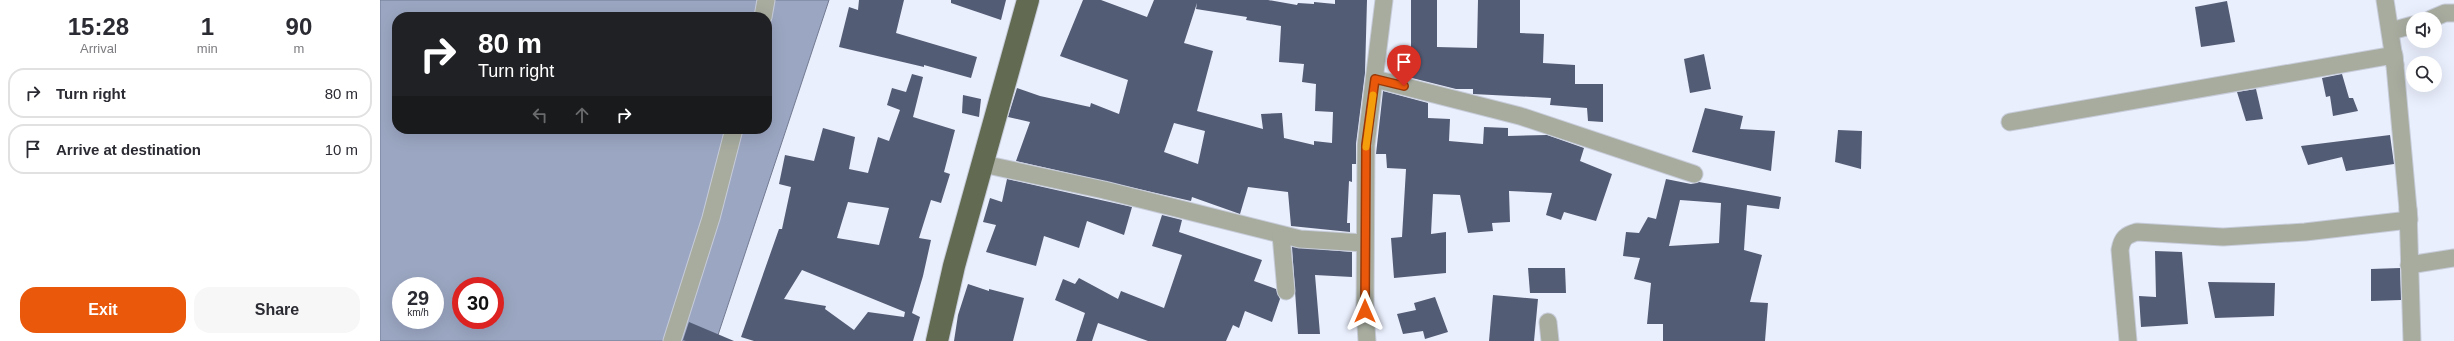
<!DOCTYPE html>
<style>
body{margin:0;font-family:Arial,sans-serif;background:#f7f7f7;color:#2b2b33;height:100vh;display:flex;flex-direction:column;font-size:15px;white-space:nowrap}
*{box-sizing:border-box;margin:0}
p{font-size:13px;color:#7c7c81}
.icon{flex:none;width:22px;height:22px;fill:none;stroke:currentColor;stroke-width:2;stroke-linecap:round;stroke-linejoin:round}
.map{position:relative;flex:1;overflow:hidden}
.sheet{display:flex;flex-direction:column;background:#fff;width:380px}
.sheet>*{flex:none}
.hud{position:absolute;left:12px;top:12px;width:380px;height:122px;border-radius:16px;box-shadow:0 4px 16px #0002;background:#202124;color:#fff;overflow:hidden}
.controls{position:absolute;left:2026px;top:12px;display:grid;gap:8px}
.controls a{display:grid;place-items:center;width:36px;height:36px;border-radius:50%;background:#fff;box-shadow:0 4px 16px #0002;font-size:20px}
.speed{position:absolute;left:12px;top:277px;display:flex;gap:8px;font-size:20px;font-weight:700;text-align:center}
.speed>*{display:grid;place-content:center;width:52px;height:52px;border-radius:50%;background:#fff;box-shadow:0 4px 16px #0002;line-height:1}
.speed small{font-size:10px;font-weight:400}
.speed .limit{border:6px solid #d22;background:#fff;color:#111}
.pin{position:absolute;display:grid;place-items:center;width:34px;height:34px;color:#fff;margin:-41px -17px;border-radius:50% 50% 50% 0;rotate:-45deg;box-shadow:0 0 4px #0007}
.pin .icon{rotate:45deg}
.me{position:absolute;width:44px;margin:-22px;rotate:0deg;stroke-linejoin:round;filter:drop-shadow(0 0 3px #0008)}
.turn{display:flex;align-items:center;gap:14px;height:84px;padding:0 20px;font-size:18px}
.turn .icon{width:52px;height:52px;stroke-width:2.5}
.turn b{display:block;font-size:28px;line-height:34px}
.lanes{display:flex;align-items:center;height:38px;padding:0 20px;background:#0003;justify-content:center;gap:20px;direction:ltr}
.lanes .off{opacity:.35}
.eta{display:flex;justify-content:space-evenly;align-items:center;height:68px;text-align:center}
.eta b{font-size:24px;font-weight:700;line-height:28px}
.button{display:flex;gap:8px;margin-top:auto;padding:8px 20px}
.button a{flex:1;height:46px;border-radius:16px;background:#ea580c;color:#fff;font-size:16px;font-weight:700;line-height:46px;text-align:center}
.button a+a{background:#f7f7f7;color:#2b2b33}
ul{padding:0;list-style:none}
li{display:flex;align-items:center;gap:12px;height:50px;margin:0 8px 6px;padding:0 12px;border:2px solid #e1e1e2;border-radius:16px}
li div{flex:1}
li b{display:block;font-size:15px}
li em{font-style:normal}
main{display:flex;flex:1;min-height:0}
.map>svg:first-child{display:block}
.water{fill:#9ba6c2;stroke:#717a91;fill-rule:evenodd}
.building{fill:#535c75;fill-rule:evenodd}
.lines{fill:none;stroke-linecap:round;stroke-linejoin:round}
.minor-casing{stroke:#c7ccda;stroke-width:19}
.trunk-casing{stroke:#c7ccda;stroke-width:24}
.minor{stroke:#a7ac9f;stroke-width:17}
.trunk{stroke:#626a51;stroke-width:22}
.route-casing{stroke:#983908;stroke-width:10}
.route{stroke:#ea580c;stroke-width:7}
.slow{stroke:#f59e0b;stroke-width:7}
</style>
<main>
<section class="sheet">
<div class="eta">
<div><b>15:28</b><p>Arrival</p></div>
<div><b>1</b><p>min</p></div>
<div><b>90</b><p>m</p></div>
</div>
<ul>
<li><svg class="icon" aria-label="right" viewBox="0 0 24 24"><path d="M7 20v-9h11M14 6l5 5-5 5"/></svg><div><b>Turn right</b></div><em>80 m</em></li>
<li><svg class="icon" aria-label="arrive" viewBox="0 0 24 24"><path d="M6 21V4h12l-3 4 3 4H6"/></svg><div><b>Arrive at destination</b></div><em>10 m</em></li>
</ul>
<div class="button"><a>Exit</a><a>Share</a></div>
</section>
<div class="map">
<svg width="2074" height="341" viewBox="0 0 2074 341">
<rect width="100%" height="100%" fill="#eaeffd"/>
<!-- water -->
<path class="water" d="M 0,0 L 449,0 L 336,341 L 0,341 ZM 17,17 L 387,17 L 387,129 L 17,129 ZM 21,286 L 55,286 L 55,320 L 21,320 ZM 81,286 L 115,286 L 115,320 L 81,320 Z"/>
<!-- building -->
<g class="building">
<path d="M 479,0 L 524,0 L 516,33 L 597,57 L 591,78 L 544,65 L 544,67 L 459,47 L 469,7 L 478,10 Z"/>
<path d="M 571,0 L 626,0 L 621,20 L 571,3 Z"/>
<path d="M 703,0 L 721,0 L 767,17 L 774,0 L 888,0 L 917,5 L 918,3 L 934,4 L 934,2 L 955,4 L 955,0 L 987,0 L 985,73 L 976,144 L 976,164 L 972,164 L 972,182 L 969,181 L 967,223 L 970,223 L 970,232 L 911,226 L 908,192 L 868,187 L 860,214 L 812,197 L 811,201 L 636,161 L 650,122 L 628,117 L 637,88 L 660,96 L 710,107 L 711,103 L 739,114 L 748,80 L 680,56 ZM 817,3 L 816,9 L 867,17 L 866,20 L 901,26 L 899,62 L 924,64 L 922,82 L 936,84 L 935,111 L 953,112 L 952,143 L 934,141 L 934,145 L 904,138 L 902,113 L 881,114 L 883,129 L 817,111 L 833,51 L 804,43 ZM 794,123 L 825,131 L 818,164 L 784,152 Z"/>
<path d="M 1031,0 L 1057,0 L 1057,47 L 1097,48 L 1098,0 L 1140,0 L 1140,33 L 1164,34 L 1163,63 L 1195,65 L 1195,84 L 1223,84 L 1223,122 L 1208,121 L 1207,108 L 1170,105 L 1171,98 L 1093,94 L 1093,89 L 1076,89 L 1020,75 L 1022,46 L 1031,47 Z"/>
<path d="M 1847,1 L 1855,42 L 1821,47 L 1815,7 Z"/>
<path d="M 1324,54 L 1331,89 L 1310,93 L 1304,59 Z"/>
<path d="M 532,74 L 543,77 L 533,117 L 575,130 L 564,172 L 570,174 L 561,203 L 551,200 L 539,238 L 551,240 L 543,276 L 532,313 L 540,317 L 533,341 L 374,341 L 361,337 L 399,229 L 402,229 L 411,187 L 399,184 L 405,155 L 434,161 L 443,128 L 475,137 L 469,169 L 488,173 L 498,137 L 509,141 L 520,110 L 507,105 L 512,88 L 526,92 ZM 468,202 L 509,208 L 499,245 L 457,238 ZM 422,270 L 525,312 L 524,317 L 488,312 L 474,330 L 445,309 L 446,306 L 404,299 Z"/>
<path d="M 1962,74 L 1969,98 L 1973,98 L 1978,111 L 1953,116 L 1950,96 L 1946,97 L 1942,78 Z"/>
<path d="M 1876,89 L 1883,119 L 1866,121 L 1857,92 Z"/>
<path d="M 1003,91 L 1048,103 L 1048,118 L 1070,119 L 1069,141 L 1103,144 L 1104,127 L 1128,128 L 1128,136 L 1167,135 L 1204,148 L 1200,161 L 1232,174 L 1216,221 L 1184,212 L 1181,220 L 1166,215 L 1172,193 L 1129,191 L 1130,222 L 1112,223 L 1113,231 L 1088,233 L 1080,195 L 1053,194 L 1051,234 L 1066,232 L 1066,273 L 1014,278 L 1011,238 L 1022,237 L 1026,169 L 1007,168 L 1006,154 L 996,154 Z"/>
<path d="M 583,95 L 601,99 L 599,117 L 582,113 Z"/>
<path d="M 1325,108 L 1363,116 L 1360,129 L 1395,131 L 1391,171 L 1312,152 Z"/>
<path d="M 1458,130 L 1482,131 L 1481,169 L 1455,162 Z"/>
<path d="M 2010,135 L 2014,164 L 1966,171 L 1962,157 L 1928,165 L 1921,146 Z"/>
<path d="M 627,179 L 752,207 L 744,235 L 707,221 L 699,248 L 664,236 L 656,266 L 606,252 L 616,225 L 603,222 L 610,198 L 622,202 Z"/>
<path d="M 1286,179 L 1311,184 L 1319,182 L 1401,197 L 1399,209 L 1367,205 L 1364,250 L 1382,255 L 1370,302 L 1388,303 L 1385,341 L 1283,341 L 1283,324 L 1267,324 L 1271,283 L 1254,279 L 1260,258 L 1243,256 L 1246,232 L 1259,233 L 1268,217 L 1276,219 ZM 1300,200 L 1341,203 L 1339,243 L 1289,246 Z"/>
<path d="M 782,215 L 802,220 L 799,232 L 882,260 L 874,281 L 896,289 L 900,299 L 892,322 L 865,311 L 859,328 L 853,325 L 846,341 L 768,341 L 718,323 L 712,341 L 696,341 L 705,313 L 675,300 L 683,279 L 695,284 L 699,278 L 738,299 L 741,291 L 784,308 L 802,255 L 772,246 Z"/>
<path d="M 912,247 L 972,252 L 972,277 L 935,275 L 940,334 L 918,334 Z"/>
<path d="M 1775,251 L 1802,252 L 1808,324 L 1761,327 L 1759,296 L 1776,297 Z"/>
<path d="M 1148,268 L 1185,268 L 1186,293 L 1150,293 Z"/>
<path d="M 2020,268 L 2021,300 L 1991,301 L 1991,269 Z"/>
<path d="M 1828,282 L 1895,283 L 1894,316 L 1835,318 Z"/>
<path d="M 588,284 L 609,291 L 609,289 L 644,298 L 633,341 L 574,341 L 578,315 Z"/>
<path d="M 1113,295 L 1158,299 L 1154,341 L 1109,341 Z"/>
<path d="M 1055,297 L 1068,332 L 1045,339 L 1043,331 L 1023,334 L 1017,314 L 1036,310 L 1034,303 Z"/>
<path d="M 309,322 L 354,341 L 306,341 L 303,340 Z"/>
</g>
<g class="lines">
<defs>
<g id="minor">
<path d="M 2005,0 L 2015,65"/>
<path d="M 383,17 L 386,0"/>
<path d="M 2051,19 L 2065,13 L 2074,13"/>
<path d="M 2011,31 L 2033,25"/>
<path d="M 995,79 L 1140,116 L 1314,174"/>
<path d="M 1630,122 L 2014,55 L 2029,220 L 1925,232 L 1843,237 L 1757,232 C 1746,235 1742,238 1740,250 L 1748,341"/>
<path d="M 603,164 L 724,190 L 920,239 L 984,243"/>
<path d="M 2028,209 L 2032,341"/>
<path d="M 901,235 L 906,291"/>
<path d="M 2029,265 L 2074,258"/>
<path d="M 1168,322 L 1170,341"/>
<path d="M 292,341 L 331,218 L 354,129"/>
<path d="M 987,341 L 985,311 L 986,145 L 1004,0"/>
</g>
<path id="trunk" d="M 557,341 L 574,266 L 648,0"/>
</defs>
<!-- minor casing -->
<use href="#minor" class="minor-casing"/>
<!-- trunk casing -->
<use href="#trunk" class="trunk-casing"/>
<!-- minor -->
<use href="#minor" class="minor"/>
<!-- trunk -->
<use href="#trunk" class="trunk"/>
</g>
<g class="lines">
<defs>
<path id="route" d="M 985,311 L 986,145 L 995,79 L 1024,86"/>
</defs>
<!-- route casing -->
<use href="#route" class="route-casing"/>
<!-- route -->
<use href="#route" class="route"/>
<!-- slow -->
<path class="slow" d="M 986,147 L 993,95"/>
</g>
</svg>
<div class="controls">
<a><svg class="icon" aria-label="sound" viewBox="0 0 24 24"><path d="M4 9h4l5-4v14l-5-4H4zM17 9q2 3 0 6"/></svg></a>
<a><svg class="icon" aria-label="search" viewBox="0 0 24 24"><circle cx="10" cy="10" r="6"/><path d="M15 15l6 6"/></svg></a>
</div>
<div class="speed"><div>29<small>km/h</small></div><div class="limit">30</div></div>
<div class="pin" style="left:1024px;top:86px;background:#d93025"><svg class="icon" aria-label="arrive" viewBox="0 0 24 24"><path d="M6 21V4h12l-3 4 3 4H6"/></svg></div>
<svg class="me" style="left:985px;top:311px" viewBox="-20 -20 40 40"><path d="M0-17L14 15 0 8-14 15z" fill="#ea580c" stroke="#fff" stroke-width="4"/></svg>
<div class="hud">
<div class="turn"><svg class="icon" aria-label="right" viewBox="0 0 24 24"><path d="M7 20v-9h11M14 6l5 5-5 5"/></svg><div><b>80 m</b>Turn right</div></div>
<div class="lanes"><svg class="icon off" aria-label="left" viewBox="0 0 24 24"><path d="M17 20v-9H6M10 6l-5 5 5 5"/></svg><svg class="icon off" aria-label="ahead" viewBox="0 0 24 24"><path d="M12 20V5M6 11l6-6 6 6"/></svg><svg class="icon" aria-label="right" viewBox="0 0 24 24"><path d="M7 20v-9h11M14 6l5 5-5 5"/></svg></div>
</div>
</div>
</main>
